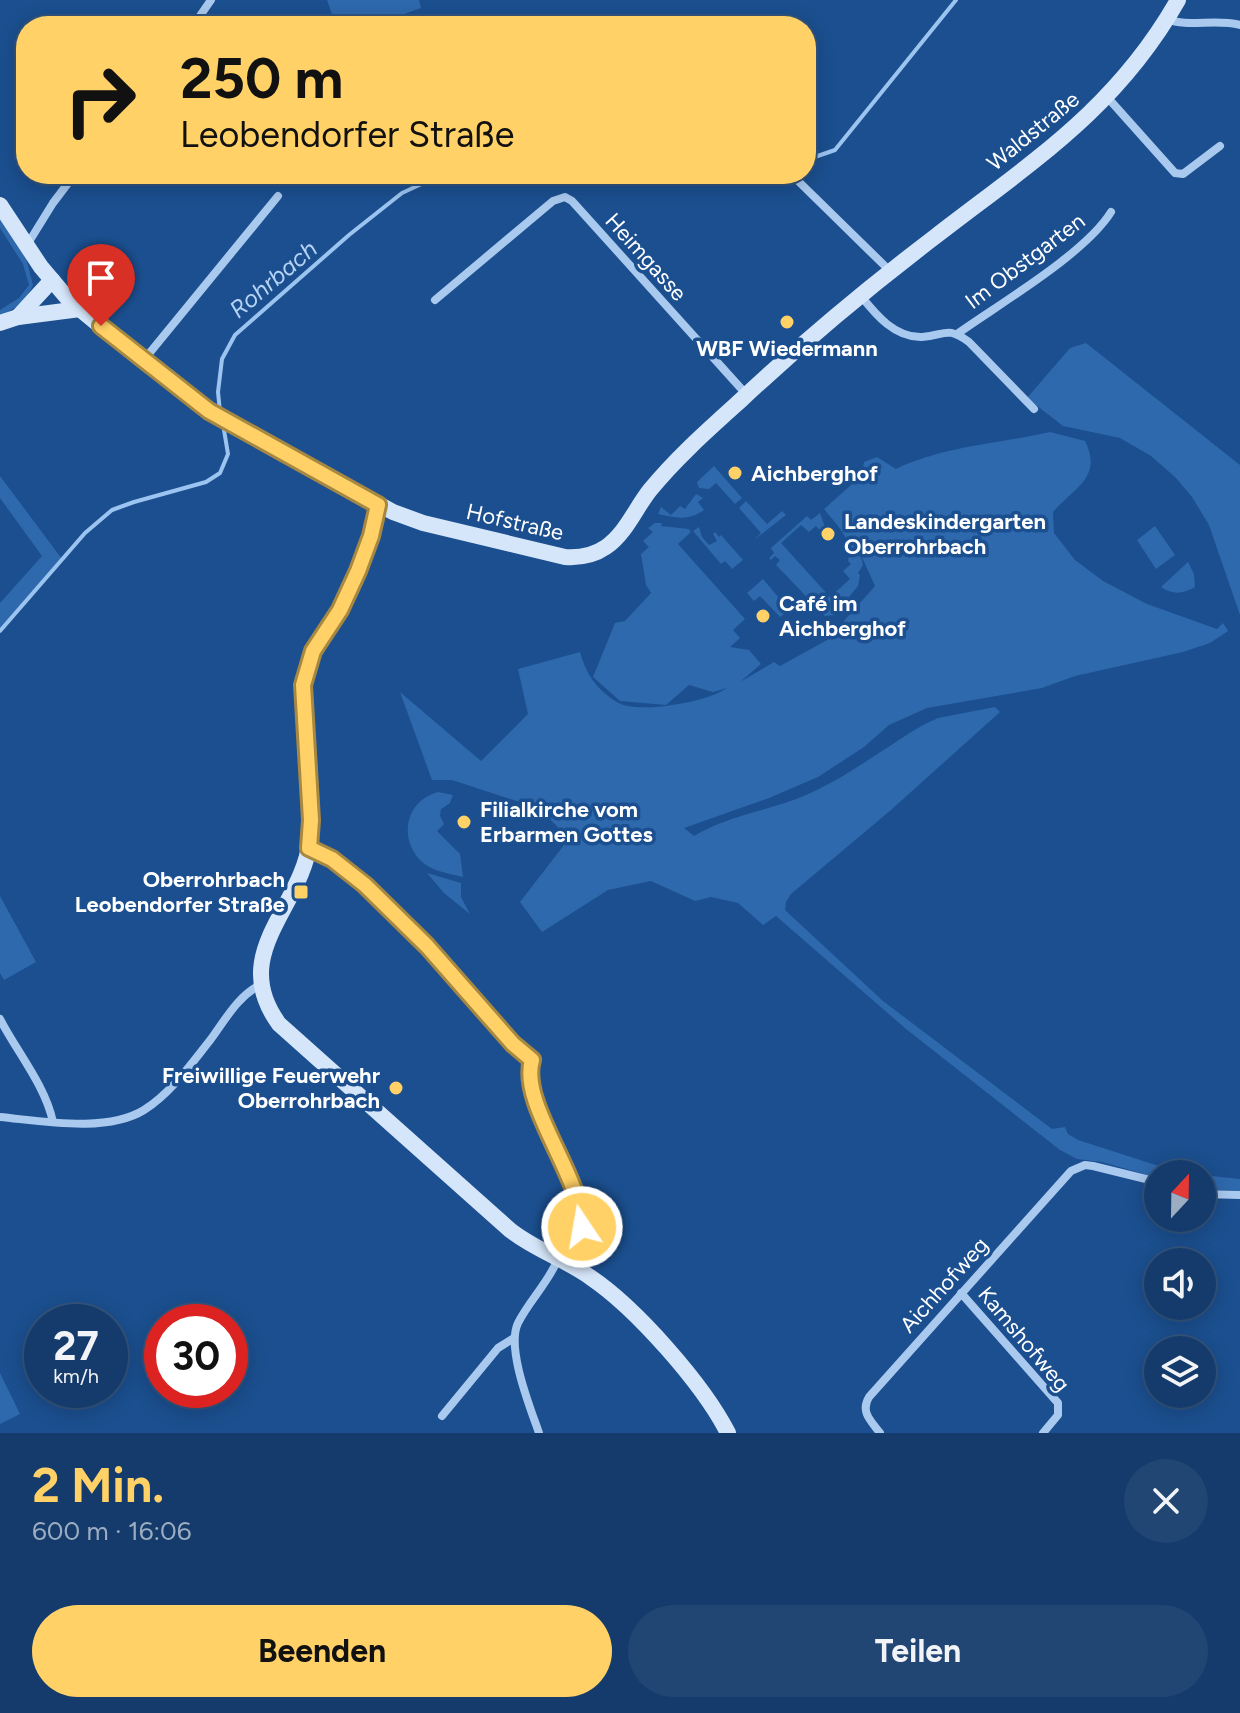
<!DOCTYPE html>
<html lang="de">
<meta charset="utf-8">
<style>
body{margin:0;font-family:Figtree,sans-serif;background:#214673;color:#f1f3f6;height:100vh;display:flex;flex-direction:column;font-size:30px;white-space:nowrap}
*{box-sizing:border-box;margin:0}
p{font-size:26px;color:#9dadc1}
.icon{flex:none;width:44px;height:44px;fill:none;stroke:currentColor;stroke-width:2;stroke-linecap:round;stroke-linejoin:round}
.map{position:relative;height:1433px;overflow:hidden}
.details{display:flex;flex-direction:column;background:#143b6b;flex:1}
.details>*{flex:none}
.top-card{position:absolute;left:16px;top:16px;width:800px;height:168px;border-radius:32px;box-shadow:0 4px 20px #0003,0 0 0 2px #33557e;background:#ffd166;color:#111;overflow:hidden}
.needle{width:52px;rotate:22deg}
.fabs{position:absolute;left:1144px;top:1160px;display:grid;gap:16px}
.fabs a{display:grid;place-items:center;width:72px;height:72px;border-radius:50%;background:#143b6b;box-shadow:0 4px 20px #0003,0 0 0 2px #33557e;font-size:40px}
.speed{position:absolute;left:24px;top:1304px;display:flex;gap:16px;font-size:40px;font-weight:700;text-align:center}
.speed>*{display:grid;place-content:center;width:104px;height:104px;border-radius:50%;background:#143b6b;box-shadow:0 4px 20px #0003,0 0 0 2px #33557e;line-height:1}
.speed small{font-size:20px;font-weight:400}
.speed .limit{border:12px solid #d22;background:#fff;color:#111}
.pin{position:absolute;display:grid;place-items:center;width:68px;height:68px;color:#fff;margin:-82px -34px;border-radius:50% 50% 50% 0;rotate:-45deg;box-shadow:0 0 8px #0007}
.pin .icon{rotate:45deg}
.me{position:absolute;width:88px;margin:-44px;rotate:348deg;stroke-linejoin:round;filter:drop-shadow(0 0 6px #0008)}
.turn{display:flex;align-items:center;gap:28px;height:168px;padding:0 32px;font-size:36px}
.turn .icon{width:104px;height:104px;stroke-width:2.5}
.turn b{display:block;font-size:56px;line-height:68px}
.round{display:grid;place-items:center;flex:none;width:84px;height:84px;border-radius:42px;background:#214673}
.headline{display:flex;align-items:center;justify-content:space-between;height:136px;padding:0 32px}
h1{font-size:48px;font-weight:700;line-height:60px;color:#ffd166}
.button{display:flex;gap:16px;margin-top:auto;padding:16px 32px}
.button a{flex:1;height:92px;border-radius:48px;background:#ffd166;color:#111;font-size:32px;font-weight:700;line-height:92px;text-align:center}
.button a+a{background:#214673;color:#f1f3f6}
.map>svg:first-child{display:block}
.green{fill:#2e69ad}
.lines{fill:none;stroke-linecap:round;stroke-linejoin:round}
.stream{stroke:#9cc4f0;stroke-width:4}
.minor{stroke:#a9c9ee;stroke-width:8}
.secondary{stroke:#d6e6fa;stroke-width:16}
.route-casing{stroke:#a68842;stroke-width:20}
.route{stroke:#ffd166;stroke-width:14}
.poi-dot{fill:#ffd166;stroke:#1b4f8f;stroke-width:3}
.labels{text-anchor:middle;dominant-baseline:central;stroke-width:7;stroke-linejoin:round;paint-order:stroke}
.street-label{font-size:22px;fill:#fff;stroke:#1b4f8f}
.poi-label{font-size:22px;font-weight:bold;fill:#fff;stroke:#1b4f8f;text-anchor:start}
.water-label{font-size:24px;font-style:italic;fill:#b5d3f5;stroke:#1b4f8f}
</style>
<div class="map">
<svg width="1240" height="1433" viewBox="0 0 1240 1433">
<rect width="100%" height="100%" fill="#1b4f8f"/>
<!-- green -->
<g class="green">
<path d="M 327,0 L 419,0 L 421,8 L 370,26 L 336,26 Z"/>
<path d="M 0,217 L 26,258 L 33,285 L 24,303 L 0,316 L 0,310 L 19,298 L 29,285 L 23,264 L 0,228 Z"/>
<path d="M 1086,343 L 1240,465 L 1240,615 L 1209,525 L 1192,497 L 1176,478 L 1151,456 L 1120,438 L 1063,426 L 1027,398 L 1070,348 Z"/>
<path d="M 1050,432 L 1085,441 C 1103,477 1075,487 1053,512 L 1054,533 L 1075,560 L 1103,581 L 1147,604 L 1217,629 L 1223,623 L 1228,631 L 1210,643 L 1183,652 L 1075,676 L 1042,688 L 927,708 L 889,725 L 864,747 L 818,777 L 769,798 L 684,828 L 694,836 C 725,817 765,811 799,798 C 844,780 882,749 923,725 L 938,718 L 995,707 L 1000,712 L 891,810 L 791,894 L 786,902 L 785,910 L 883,1001 L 1052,1129 L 1065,1127 L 1068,1134 L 1078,1140 L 1162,1167 L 1198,1174 L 1158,1174 L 1158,1178 L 1102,1162 L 1077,1159 L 1060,1150 L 906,1029 L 776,916 L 763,925 L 738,903 L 711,897 L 695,901 L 651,881 L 608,890 L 542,932 L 520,902 L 564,845 L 557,826 L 538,808 L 452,780 L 432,780 L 400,692 L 481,761 L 528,714 L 518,669 L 580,652 C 587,675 595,688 617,702 C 636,715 708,702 727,688 L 713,692 L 689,685 L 666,705 L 620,701 L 593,677 L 615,623 L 625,621 L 651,593 L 646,585 L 641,554 L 649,547 L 643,541 L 653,532 L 648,528 L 655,523 L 662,523 L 661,526 L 689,529 L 691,532 L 678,544 L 745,619 L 733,630 L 740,638 L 730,647 L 749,650 L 761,664 L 740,682 L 774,662 L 780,666 L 827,640 L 875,586 L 860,553 L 863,565 L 858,573 L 860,575 L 858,586 L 834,615 L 825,616 L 776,565 L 780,560 L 775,556 L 771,560 L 769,558 L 774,553 L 771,548 L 807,516 L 811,520 L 820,513 L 825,527 L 822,532 L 816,526 L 809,532 L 801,525 L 781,543 L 830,597 L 850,579 L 843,571 L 851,564 L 848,561 C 854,540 836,524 824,509 L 868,470 L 863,466 L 864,462 L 877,457 L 896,469 C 944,446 998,444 1050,432 Z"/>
<path d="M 714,466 L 742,498 L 735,504 L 716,483 L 709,489 L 699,488 L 697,482 Z"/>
<path d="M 0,476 L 62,559 L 0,629 L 0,603 L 42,556 L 0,498 Z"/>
<path d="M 696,494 L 703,498 L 698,502 L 704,510 C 688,521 677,518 658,514 L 661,507 L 671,515 L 680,506 L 685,509 Z"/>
<path d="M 746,501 L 767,524 L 782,511 L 786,515 L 754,540 L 761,533 L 739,508 Z"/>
<path d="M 1155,526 L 1175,555 L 1156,569 L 1137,540 Z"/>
<path d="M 699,527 L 702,537 L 709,545 L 717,541 L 713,534 L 715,532 L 719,537 L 721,535 L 743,560 L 732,569 L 725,561 L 721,564 L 693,531 Z"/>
<path d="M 1188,562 L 1194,574 L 1195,587 C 1182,594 1173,595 1161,587 Z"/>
<path d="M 763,579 L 789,610 L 780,617 L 760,596 L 754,601 L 747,593 Z"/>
<path d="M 438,792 L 453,795 L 450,803 L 441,809 L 440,816 L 444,824 L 437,831 L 460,854 L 463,877 C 450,874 432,871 422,862 C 398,839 405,801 438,792 Z"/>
<path d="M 427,873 L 461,883 L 461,897 L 470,914 L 444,893 Z"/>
<path d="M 0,896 L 36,962 L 4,980 L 0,973 Z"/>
<path d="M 1202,1175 L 1240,1179 L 1240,1191 L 1202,1189 Z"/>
<path d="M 0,1373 L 20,1414 L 0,1424 Z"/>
</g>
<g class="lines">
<!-- stream -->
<g class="stream">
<path d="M 806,160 L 835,150 L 956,0"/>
<path d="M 220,412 L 218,392 L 222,359 L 235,335 L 349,235 L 402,193 L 443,174"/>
<path d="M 0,631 L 85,533 L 112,510 L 134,502 L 206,482 L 220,473 L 228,454 L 223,424"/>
</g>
<!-- minor -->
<g class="minor">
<path d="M 1167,19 C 1188,28 1215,18 1240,25"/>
<path d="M 193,26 L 211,0"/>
<path d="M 1108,98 L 1175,173 L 1183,174 L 1220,146"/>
<path d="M 791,174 L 890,271"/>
<path d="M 27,245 L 53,203 L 75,174"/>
<path d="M 861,296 C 876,315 895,338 922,337 C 945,336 946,325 969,342 L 1034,409"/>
<path d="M 435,300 L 553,201 L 565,197 L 572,201 L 746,394"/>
<path d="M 957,334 C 999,304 1085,254 1111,212"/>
<path d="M 143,361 L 278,196"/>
<path d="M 309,848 L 332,859 L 365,885 L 427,946 L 513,1044 L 532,1060 C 519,1104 578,1170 582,1217 C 584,1234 578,1250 574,1266"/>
<path d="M 0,1019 C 17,1052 45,1085 53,1122"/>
<path d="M 0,1117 C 42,1121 107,1133 144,1110 C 171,1093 192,1063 211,1039 C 225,1020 238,996 260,985"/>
<path d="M 1202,1194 L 1240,1195"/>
<path d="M 961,1293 L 1058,1403 L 1058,1415 L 1043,1433"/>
<path d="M 442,1416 L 498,1348 L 514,1338"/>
<path d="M 539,1433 C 530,1407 506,1348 518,1323 C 529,1301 548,1283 558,1259"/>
<path d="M 880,1433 C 871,1421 860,1412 869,1397 L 1071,1171 L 1085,1165 L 1093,1166 L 1158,1182"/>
</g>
<!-- secondary -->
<g class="secondary">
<path d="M 0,205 L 41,267 L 69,300 L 143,361 L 209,411 L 393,512 L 423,523 L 565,557 C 580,558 593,556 606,547 C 626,533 635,509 650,490 C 677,457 710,428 741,400 C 803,342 869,287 936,236 C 1033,161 1116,109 1178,0"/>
<path d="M 18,317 L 52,280"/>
<path d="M 0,323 L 18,317 L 80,309"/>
<path d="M 378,505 C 371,541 358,581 339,612 C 323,637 309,655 303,685 C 305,718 307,751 308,784 C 309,802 312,821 310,840 C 303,907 227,953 279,1024 L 510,1230 C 535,1250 565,1259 590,1277 C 636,1308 703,1384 728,1433"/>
</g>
</g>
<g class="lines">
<defs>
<path id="route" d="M 101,326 L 209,411 L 378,505 L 371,536 L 358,571 L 340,610 L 313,651 L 303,685 L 311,820 L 309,848 L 332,859 L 365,885 L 427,946 L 513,1044 L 532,1060 C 519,1104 582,1176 582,1227"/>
</defs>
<!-- route casing -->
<use href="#route" class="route-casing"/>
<!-- route -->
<use href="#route" class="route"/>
</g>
<!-- markers -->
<g class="poi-dot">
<circle cx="787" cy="322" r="8"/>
<circle cx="735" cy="473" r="8"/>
<circle cx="828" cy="534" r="8"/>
<circle cx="763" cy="616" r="8"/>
<circle cx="464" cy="822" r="8"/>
<rect x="293" y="884" width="16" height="16" rx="4"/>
<circle cx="396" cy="1088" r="8"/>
</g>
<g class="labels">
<!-- street labels -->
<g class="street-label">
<text transform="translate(1033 131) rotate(-39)">Waldstraße</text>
<text transform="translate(646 257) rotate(48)">Heimgasse</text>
<text transform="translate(1025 261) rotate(-37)">Im Obstgarten</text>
<text transform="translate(515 522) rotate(13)">Hofstraße</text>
<text transform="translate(944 1285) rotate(-48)">Aichhofweg</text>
<text transform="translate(1024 1339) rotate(50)">Kamshofweg</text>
</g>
<!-- poi labels -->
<g class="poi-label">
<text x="787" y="348" text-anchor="middle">WBF Wiedermann</text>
<text x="751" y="473">Aichberghof</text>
<text x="844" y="521">Landeskindergarten<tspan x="844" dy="25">Oberrohrbach</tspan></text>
<text x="779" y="603">Café im<tspan x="779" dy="25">Aichberghof</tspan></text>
<text x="480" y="809">Filialkirche vom<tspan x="480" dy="25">Erbarmen Gottes</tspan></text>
<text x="285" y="879" text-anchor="end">Oberrohrbach<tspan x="285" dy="25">Leobendorfer Straße</tspan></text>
<text x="380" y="1075" text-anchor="end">Freiwillige Feuerwehr<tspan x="380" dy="25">Oberrohrbach</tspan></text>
</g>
<!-- water labels -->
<g class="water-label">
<text transform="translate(273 279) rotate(-40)">Rohrbach</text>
</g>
</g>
</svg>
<div class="fabs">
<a><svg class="needle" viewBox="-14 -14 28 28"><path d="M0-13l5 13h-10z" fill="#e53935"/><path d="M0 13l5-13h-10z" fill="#9dadc1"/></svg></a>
<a><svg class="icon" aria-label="sound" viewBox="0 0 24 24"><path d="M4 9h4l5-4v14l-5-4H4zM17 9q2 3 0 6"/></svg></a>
<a><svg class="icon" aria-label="layers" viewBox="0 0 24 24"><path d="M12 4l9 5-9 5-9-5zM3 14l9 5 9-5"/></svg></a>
</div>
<div class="speed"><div>27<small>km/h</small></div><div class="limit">30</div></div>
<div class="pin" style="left:101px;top:326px;background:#d93025"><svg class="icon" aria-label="arrive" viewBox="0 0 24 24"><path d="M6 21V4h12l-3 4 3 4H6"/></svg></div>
<svg class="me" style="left:582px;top:1227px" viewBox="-20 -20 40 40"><circle r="17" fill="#ffd166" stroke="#fff" stroke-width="3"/><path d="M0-11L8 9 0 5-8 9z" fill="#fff"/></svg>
<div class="top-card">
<div class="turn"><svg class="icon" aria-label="right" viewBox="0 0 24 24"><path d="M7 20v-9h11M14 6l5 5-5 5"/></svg><div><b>250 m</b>Leobendorfer Straße</div></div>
</div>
</div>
<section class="details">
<div class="headline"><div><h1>2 Min.</h1><p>600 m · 16:06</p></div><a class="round"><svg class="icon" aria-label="close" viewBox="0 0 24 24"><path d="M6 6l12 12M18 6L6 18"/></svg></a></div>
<div class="button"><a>Beenden</a><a>Teilen</a></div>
</section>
